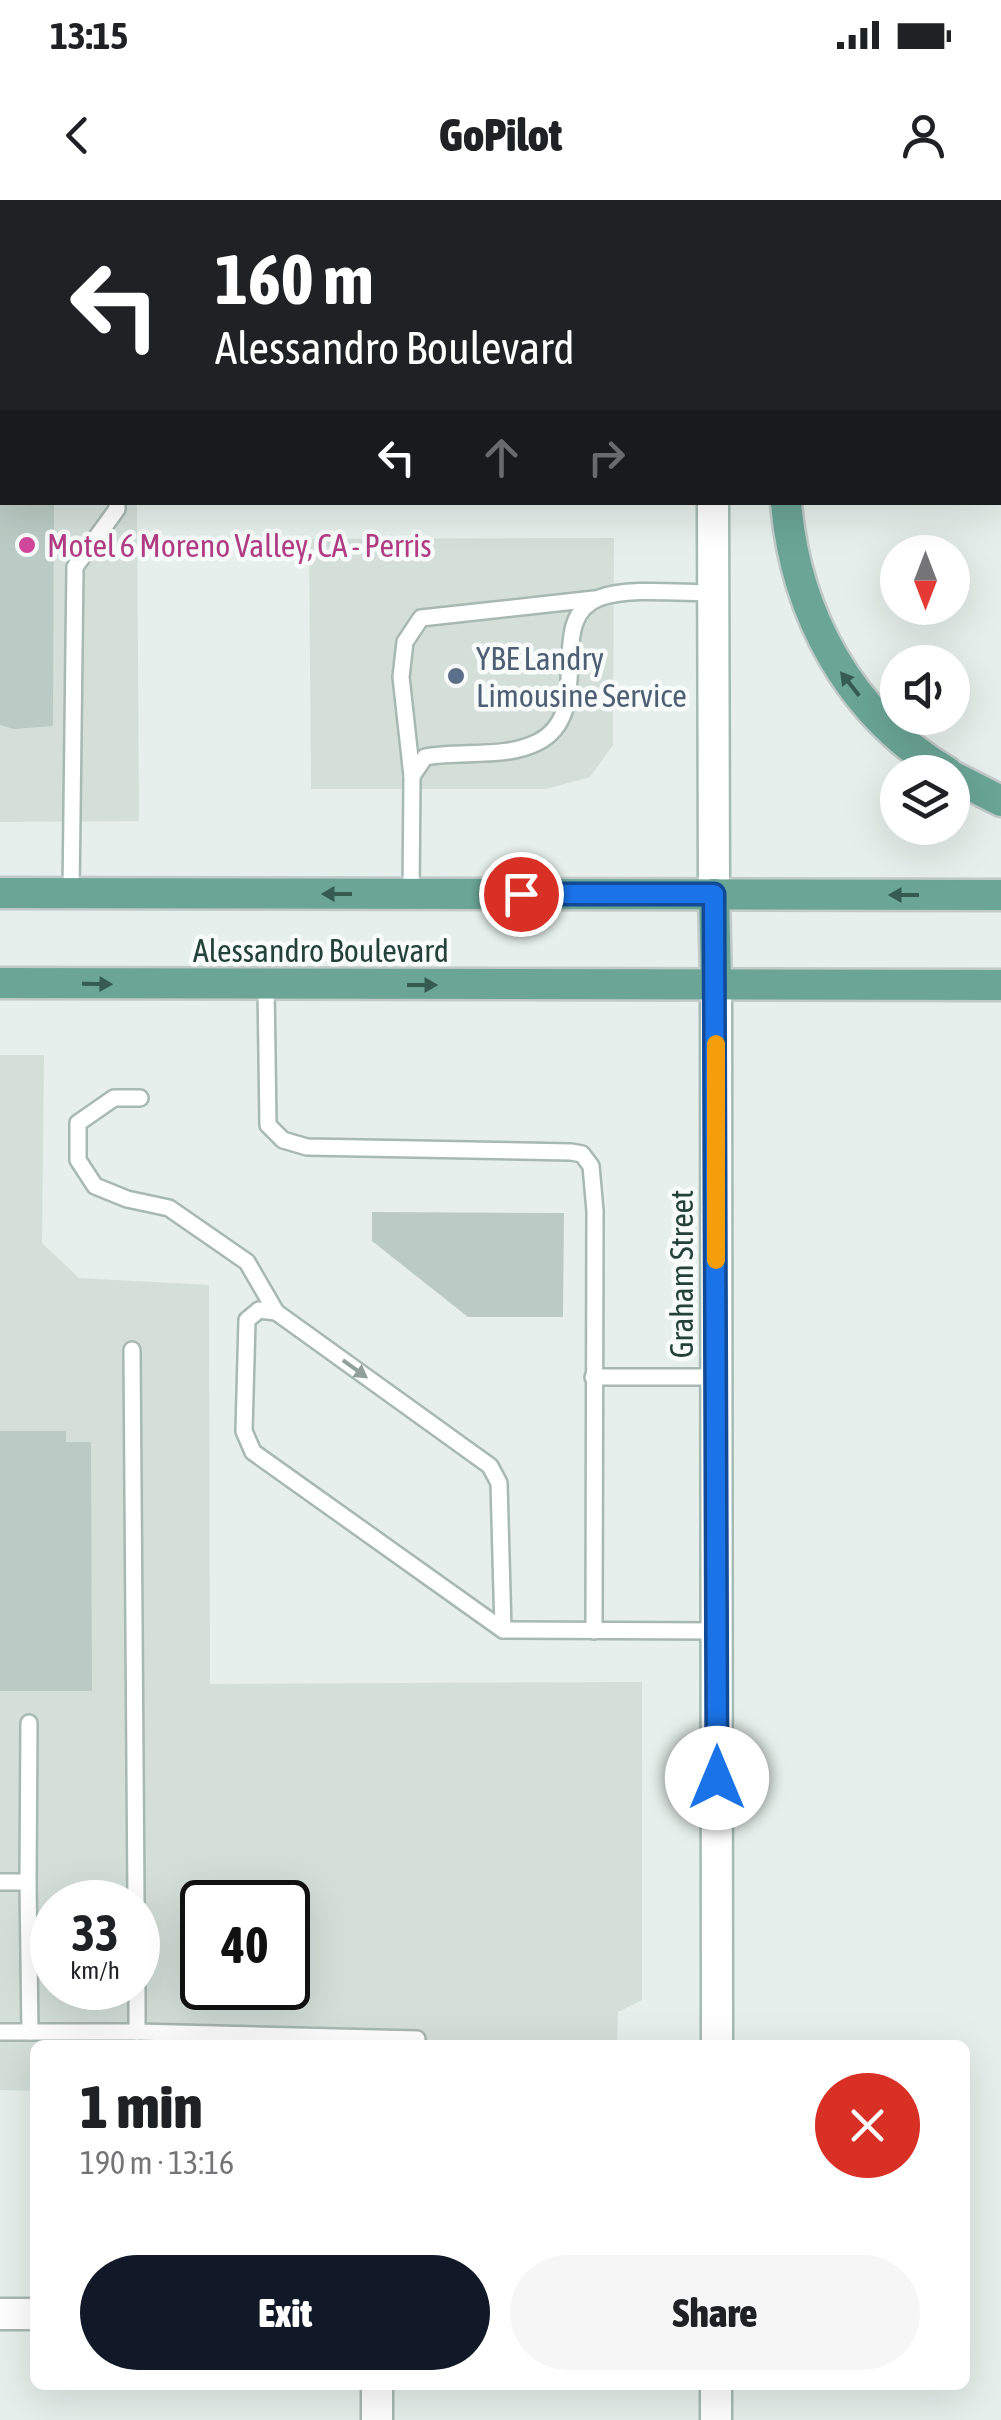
<!DOCTYPE html>
<meta charset="utf-8">
<style>
body{margin:0;font-family:"Asap Condensed",sans-serif;background:#f6f6f6;color:#202124;height:100vh;display:flex;flex-direction:column;font-size:38px;white-space:nowrap}
*{box-sizing:border-box;margin:0}
p{font-size:32px;color:#757577}
.icon{flex:none;width:55px;height:55px;fill:none;stroke:currentColor;stroke-width:2;stroke-linecap:round;stroke-linejoin:round}
.map{position:relative;flex:1;overflow:hidden}
.side{position:absolute;left:30px;top:1840px;width:940px;height:350px;display:flex;flex-direction:column;background:#fff;border-radius:15px;box-shadow:0 10px 40px #0002}
.side>*{flex:none}
.top-card{position:absolute;left:0px;top:0px;width:1002px;height:305px;box-shadow:0 10px 40px #0002;background:#202124;color:#fff;overflow:hidden}
.needle{width:65px;rotate:180deg}
.buttons{position:absolute;left:880px;top:335px;display:grid;gap:20px}
.buttons a{display:grid;place-items:center;width:90px;height:90px;border-radius:50%;background:#fff;box-shadow:0 10px 40px #0002;font-size:50px}
.speed{position:absolute;left:30px;top:1680px;display:flex;gap:20px;font-size:50px;font-weight:700;text-align:center}
.speed>*{display:grid;place-content:center;width:130px;height:130px;border-radius:50%;background:#fff;box-shadow:0 10px 40px #0002;line-height:1}
.speed small{font-size:25px;font-weight:400}
.speed .limit{border:5px solid #111;border-radius:15px;background:#fff;color:#111}
.pin{position:absolute;display:grid;place-items:center;width:85px;height:85px;color:#fff;margin:-42px;border:5px solid #fff;border-radius:50%;box-shadow:0 2px 10px #0007}
.me{position:absolute;width:110px;margin:-55px;rotate:0deg;stroke-linejoin:round;filter:drop-shadow(0 0 8px #0008)}
.turn{display:flex;align-items:center;gap:35px;height:210px;padding:0 50px;font-size:45px}
.turn .icon{width:130px;height:130px;stroke-width:2.5}
.turn b{display:block;font-size:70px;line-height:85px}
.lanes{display:flex;align-items:center;height:95px;padding:0 50px;background:#0003;justify-content:center;gap:50px;direction:ltr}
.lanes .off{opacity:.35}
.round{display:grid;place-items:center;flex:none;width:105px;height:105px;border-radius:52px;background:#f6f6f6}
.head{display:flex;align-items:center;justify-content:space-between;height:170px;padding:0 50px}
h1{font-size:60px;font-weight:800;line-height:75px}
.action{display:flex;gap:20px;margin-top:auto;padding:20px 50px}
.action a{flex:1;height:115px;border-radius:60px;background:#111827;color:#fff;font-size:40px;font-weight:800;line-height:115px;text-align:center}
.action a+a{background:#f6f6f6;color:#202124}
.status{display:flex;justify-content:space-between;align-items:center;height:70px;padding:0 50px;background:#fff;direction:ltr}
.status svg{height:28px;fill:currentColor}
header{display:flex;justify-content:space-between;align-items:center;height:130px;padding:0 50px;background:#fff;font-size:45px;font-weight:800}
.map>svg:first-child{display:block}
.built{fill:#d4dfda;fill-rule:evenodd}
.building{fill:#bbcac4}
.lines{fill:none;stroke-linecap:round;stroke-linejoin:round}
.lane-casing{stroke:#a8b8b2;stroke-width:20}
.street-casing{stroke:#a8b8b2;stroke-width:35}
.secondary-casing{stroke:#a4bbb3;stroke-width:35}
.primary-casing{stroke:#c2cac8;stroke-width:35}
.lane{stroke:#fff;stroke-width:15}
.street{stroke:#fff;stroke-width:30}
.secondary{stroke:#fff;stroke-width:30}
.primary{stroke:#6aa596;stroke-width:30}
.oneway{fill:#365b51}
.oneway2{fill:#92a09c}
.route-casing{stroke:#114b97;stroke-width:25}
.route{stroke:#1a73e8;stroke-width:18}
.slow{stroke:#f59e0b;stroke-width:18}
.hotel-dot{fill:#d1479c;stroke:#f7fbf9;stroke-width:4}
.service-dot{fill:#5c6f8a;stroke:#f7fbf9;stroke-width:4}
.labels{text-anchor:middle;dominant-baseline:central;stroke-width:9;stroke-linejoin:round;paint-order:stroke}
.hotel-label{font-size:32px;fill:#b23c85;stroke:#f7fbf9;text-anchor:start}
.service-label{font-size:32px;fill:#4e5e75;stroke:#f7fbf9;text-anchor:start}
.street-label{font-size:32px;fill:#24423a;stroke:#f7fbf9}
</style>
<div class="status"><b>13:15</b><svg viewBox="0 0 49 12"><path d="M0 12V9h3v3zM5 12V6h3v6zM10 12V3h3v9zM15 12V0h3v12zM26 1h20v11H26zM47 4h2v5h-2z"/></svg></div>
<header><svg class="icon" aria-label="back" viewBox="0 0 24 24"><path d="M15 5l-7 7 7 7"/></svg>GoPilot<svg class="icon" aria-label="person" viewBox="0 0 24 24"><circle cx="12" cy="8" r="4"/><path d="M4 21q1-7 8-7t8 7"/></svg></header>
<div class="map">
<svg width="1001" height="2220" viewBox="0 0 1001 2220">
<rect width="100%" height="100%" fill="#e6efeb"/>
<!-- built -->
<g class="built">
<path d="M 0,95 L 2,302 L 137,303 L 139,621 L 0,622 Z"/>
<path d="M 614,338 L 613,545 L 590,577 L 546,589 L 311,589 L 309,339 Z"/>
<path d="M 0,855 L 44,855 L 42,1043 L 79,1078 L 209,1085 L 210,1484 L 642,1482 L 642,1800 L 618,1812 L 617,1845 L 35,1845 L 35,1891 L 0,1890 ZM 52,1702 L 138,1702 L 138,1788 L 52,1788 ZM 202,1702 L 288,1702 L 288,1788 L 202,1788 Z"/>
</g>
<!-- building -->
<g class="building">
<path d="M 0,302 L 54,302 L 53,526 L 14,529 L 0,525 Z"/>
<path d="M 372,1012 L 564,1013 L 563,1117 L 468,1117 L 372,1041 Z"/>
<path d="M 0,1231 L 66,1231 L 66,1242 L 91,1242 L 92,1491 L 0,1491 Z"/>
</g>
<g class="lines">
<defs>
<g id="lane">
<path d="M 0,170 L 2,170"/>
<path d="M 412,576 L 401,477 L 405,442 L 421,418 L 594,399"/>
<path d="M 71,694 L 75,367 L 117,309 L 117,302"/>
<path d="M 411,694 L 412,576 L 425,557 C 460,550 505,559 538,542 C 597,512 543,419 599,398 C 627,387 681,393 713,393"/>
<path d="M 266,786 L 268,925 L 283,940 L 307,947 L 571,952 L 582,954 L 591,966 L 595,1011 L 594,1431"/>
<path d="M 140,898 L 114,898 L 78,923 L 78,960 L 95,986 L 127,999 L 169,1008 L 247,1062 L 276,1112 L 490,1266 L 499,1283 L 503,1430"/>
<path d="M 276,1112 L 259,1110 L 247,1120 L 244,1231 L 253,1252 L 503,1430 L 716,1431"/>
<path d="M 132,1150 L 136,1702"/>
<path d="M 593,1177 L 716,1177"/>
<path d="M 0,1682 L 28,1682 L 30,1832"/>
<path d="M 28,1682 L 29,1523"/>
<path d="M 137,1788 L 137,1832 L 417,1839"/>
<path d="M 0,1832 L 137,1832"/>
</g>
<g id="street">
<path d="M 0,2114 L 35,2114"/>
<path d="M 377,2185 L 377,2220"/>
</g>
<g id="secondary">
<path d="M 713,0 L 713,2"/>
<path d="M 713,302 L 714,694"/>
<path d="M 716,783 L 717,1845"/>
<path d="M 716,2185 L 716,2220"/>
</g>
<g id="primary">
<path d="M 735,0 L 736,2"/>
<path d="M 786,302 C 795,414 850,515 947,572"/>
<path d="M 952,576 L 1001,601"/>
<path d="M 0,693 L 1001,695"/>
<path d="M 714,694 L 716,783"/>
<path d="M 0,783 L 1001,785"/>
</g>
</defs>
<!-- lane casing -->
<use href="#lane" class="lane-casing"/>
<!-- street casing -->
<use href="#street" class="street-casing"/>
<!-- secondary casing -->
<use href="#secondary" class="secondary-casing"/>
<!-- primary casing -->
<use href="#primary" class="primary-casing"/>
<!-- lane -->
<use href="#lane" class="lane"/>
<!-- street -->
<use href="#street" class="street"/>
<!-- secondary -->
<use href="#secondary" class="secondary"/>
<!-- primary -->
<use href="#primary" class="primary"/>
</g>
<!-- one-way arrows -->
<defs><path id="oneway-solid" d="M-6-.8H1V-3.2L6.5 0L1 3.2V.8H-6Z" transform="scale(2.5)"/></defs>
<g class="oneway">
<use href="#oneway-solid" transform="translate(850 484) rotate(-128)"/>
<use href="#oneway-solid" transform="translate(337 694) rotate(180)"/>
<use href="#oneway-solid" transform="translate(904 695) rotate(180)"/>
<use href="#oneway-solid" transform="translate(97 784) rotate(1)"/>
<use href="#oneway-solid" transform="translate(422 785)"/>
</g>
<use class="oneway2" href="#oneway-solid" transform="translate(355 1169) rotate(36)"/>
<g class="lines">
<defs>
<path id="route" d="M 521,694 L 714,694 L 717,1578"/>
</defs>
<!-- route casing -->
<use href="#route" class="route-casing"/>
<!-- route -->
<use href="#route" class="route"/>
<!-- slow -->
<path class="slow" d="M 716,844 L 716,1060"/>
</g>
<!-- markers -->
<circle class="hotel-dot" cx="27" cy="345" r="10"/>
<circle class="service-dot" cx="456" cy="476" r="10"/>
<g class="labels">
<!-- hotel labels -->
<g class="hotel-label">
<text x="47" y="345">Motel 6 Moreno Valley, CA - Perris</text>
</g>
<!-- service labels -->
<g class="service-label">
<text x="476" y="458">YBE Landry<tspan x="476" dy="37">Limousine Service</tspan></text>
</g>
<!-- street labels -->
<g class="street-label">
<text x="321" y="750">Alessandro Boulevard</text>
<text transform="translate(681 1074) rotate(-90)">Graham Street</text>
</g>
</g>
</svg>
<div class="buttons">
<a><svg class="needle" viewBox="-14 -14 28 28"><path d="M0-13l5 13h-10z" fill="#e53935"/><path d="M0 13l5-13h-10z" fill="#757577"/></svg></a>
<a><svg class="icon" aria-label="sound" viewBox="0 0 24 24"><path d="M4 9h4l5-4v14l-5-4H4zM17 9q2 3 0 6"/></svg></a>
<a><svg class="icon" aria-label="layers" viewBox="0 0 24 24"><path d="M12 4l9 5-9 5-9-5zM3 14l9 5 9-5"/></svg></a>
</div>
<div class="speed"><div>33<small>km/h</small></div><div class="limit">40</div></div>
<div class="pin" style="left:521px;top:694px;background:#d93025"><svg class="icon" aria-label="arrive" viewBox="0 0 24 24"><path d="M6 21V4h12l-3 4 3 4H6"/></svg></div>
<svg class="me" style="left:717px;top:1578px" viewBox="-20 -20 40 40"><circle r="19" fill="#fff"/><path d="M0-13L10 11 0 6-10 11z" fill="#1a73e8"/></svg>
<div class="top-card">
<div class="turn"><svg class="icon" aria-label="left" viewBox="0 0 24 24"><path d="M17 20v-9H6M10 6l-5 5 5 5"/></svg><div><b>160 m</b>Alessandro Boulevard</div></div>
<div class="lanes"><svg class="icon" aria-label="left" viewBox="0 0 24 24"><path d="M17 20v-9H6M10 6l-5 5 5 5"/></svg><svg class="icon off" aria-label="ahead" viewBox="0 0 24 24"><path d="M12 20V5M6 11l6-6 6 6"/></svg><svg class="icon off" aria-label="right" viewBox="0 0 24 24"><path d="M7 20v-9h11M14 6l5 5-5 5"/></svg></div>
</div>
<section class="side">
<div class="head"><div><h1>1 min</h1><p>190 m · 13:16</p></div><a class="round" style="background:#d93025;color:#fff"><svg class="icon" aria-label="close" viewBox="0 0 24 24"><path d="M6 6l12 12M18 6L6 18"/></svg></a></div>
<div class="action"><a>Exit</a><a>Share</a></div>
</section>
</div>
